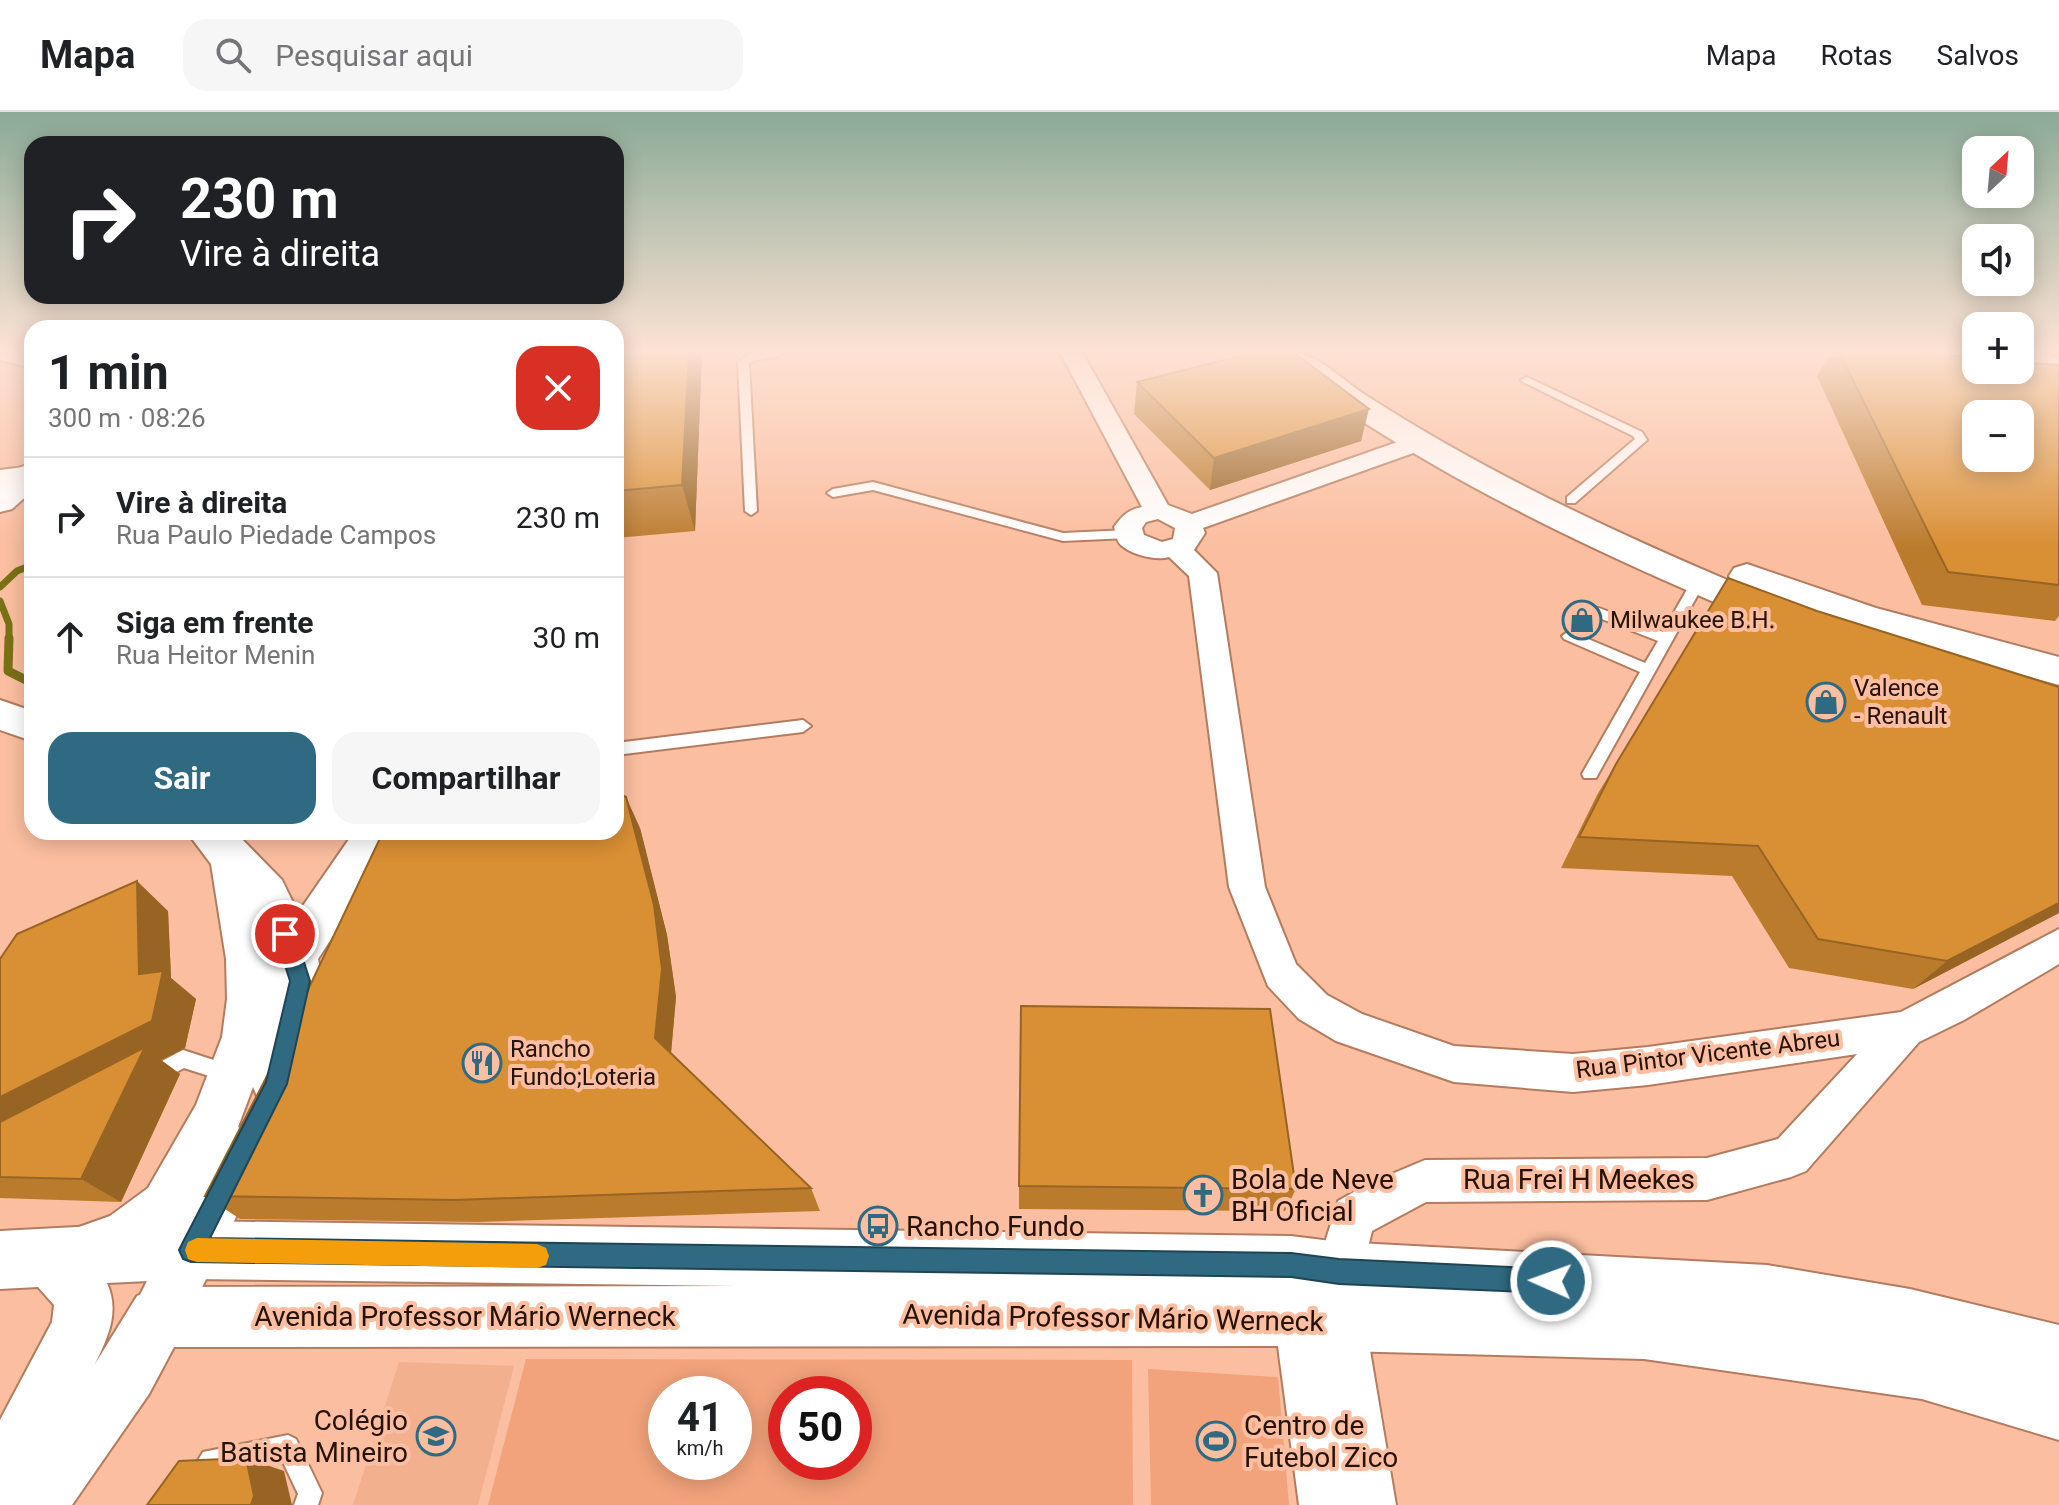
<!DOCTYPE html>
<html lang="pt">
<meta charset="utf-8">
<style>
body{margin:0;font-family:Roboto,sans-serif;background:#f6f6f6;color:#202124;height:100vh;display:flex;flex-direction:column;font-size:30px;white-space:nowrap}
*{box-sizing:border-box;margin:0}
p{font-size:26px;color:#757577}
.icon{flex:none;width:44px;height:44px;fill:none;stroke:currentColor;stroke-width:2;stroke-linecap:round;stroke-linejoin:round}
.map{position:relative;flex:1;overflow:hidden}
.side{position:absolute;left:24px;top:208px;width:600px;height:520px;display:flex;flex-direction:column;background:#fff;border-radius:24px;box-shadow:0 4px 20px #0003}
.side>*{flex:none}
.top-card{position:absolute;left:24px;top:24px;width:600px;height:168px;border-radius:24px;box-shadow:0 4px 20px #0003;background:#202124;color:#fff;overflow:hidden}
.needle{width:52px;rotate:26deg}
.controls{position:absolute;left:1962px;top:24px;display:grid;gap:16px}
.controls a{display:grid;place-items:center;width:72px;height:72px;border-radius:16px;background:#fff;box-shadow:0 4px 20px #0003;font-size:40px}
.speed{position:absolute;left:648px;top:1264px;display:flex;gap:16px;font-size:40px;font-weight:700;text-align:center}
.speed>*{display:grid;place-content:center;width:104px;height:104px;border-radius:50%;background:#fff;box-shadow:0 4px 20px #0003;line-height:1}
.speed small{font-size:20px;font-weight:400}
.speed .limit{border:12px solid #d22;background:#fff;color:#111}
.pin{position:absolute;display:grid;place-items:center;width:68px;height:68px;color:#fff;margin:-34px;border:4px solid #fff;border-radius:50%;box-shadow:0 2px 8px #0007}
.me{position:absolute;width:88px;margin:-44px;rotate:272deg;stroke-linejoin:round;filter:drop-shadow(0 0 6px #0008)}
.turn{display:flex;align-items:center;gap:28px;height:168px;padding:0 24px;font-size:36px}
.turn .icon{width:104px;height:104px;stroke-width:2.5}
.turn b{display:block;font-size:56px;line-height:68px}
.round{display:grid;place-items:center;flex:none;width:84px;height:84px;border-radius:24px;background:#f6f6f6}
.summary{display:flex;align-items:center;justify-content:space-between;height:136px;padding:0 24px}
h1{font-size:48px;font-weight:700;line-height:60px}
.cta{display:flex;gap:16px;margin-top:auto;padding:16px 24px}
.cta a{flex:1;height:92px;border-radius:24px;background:#2f6a82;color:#fff;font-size:32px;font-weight:700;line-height:92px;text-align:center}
.cta a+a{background:#f6f6f6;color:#202124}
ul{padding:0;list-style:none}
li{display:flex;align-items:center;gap:24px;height:120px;padding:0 24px;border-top:2px solid #e0e0e0}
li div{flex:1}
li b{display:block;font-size:30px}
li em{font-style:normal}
header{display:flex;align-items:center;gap:48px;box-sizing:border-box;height:112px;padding:0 40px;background:#fff;border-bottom:2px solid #e0e0e0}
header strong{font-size:38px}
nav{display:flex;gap:44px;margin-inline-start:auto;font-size:28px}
.search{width:560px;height:72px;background:#f6f6f6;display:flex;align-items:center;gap:20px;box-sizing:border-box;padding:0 28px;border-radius:24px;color:#757577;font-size:30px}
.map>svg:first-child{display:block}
.built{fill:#f3b08e}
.green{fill:#f2a37b;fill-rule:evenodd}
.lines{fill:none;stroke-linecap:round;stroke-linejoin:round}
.stream-far1{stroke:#7a7116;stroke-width:7}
.stream{stroke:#7a7116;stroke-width:9}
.service-casing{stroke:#b37b5f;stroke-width:4}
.minor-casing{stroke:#b37b5f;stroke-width:4}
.tertiary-casing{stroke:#b37b5f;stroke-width:4}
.secondary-casing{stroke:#b37b5f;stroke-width:4}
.service{fill:#fff;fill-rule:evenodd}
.minor{fill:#fff;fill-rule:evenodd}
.tertiary{fill:#fff;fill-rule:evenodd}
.secondary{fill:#fff;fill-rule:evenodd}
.wall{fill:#bb7b2d}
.shaded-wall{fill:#986424}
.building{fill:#d98f34;stroke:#986424;stroke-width:2;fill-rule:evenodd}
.route{fill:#2f6a82;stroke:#1f4554;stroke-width:2}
.slow{fill:#f59e0b}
.labels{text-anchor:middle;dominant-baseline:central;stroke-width:8;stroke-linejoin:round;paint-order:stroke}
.poi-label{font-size:24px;fill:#271207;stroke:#fbbea0;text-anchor:start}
.street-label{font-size:24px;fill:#271207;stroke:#fbbea0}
.near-poi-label{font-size:28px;fill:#271207;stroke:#fbbea0;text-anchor:start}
.near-street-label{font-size:28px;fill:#271207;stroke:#fbbea0}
</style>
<header>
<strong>Mapa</strong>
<div class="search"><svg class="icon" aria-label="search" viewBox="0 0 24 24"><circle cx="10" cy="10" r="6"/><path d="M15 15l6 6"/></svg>Pesquisar aqui</div>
<nav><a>Mapa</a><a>Rotas</a><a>Salvos</a></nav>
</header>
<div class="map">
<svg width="2059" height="1393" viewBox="0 0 2059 1393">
<rect width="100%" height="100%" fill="#fbbea0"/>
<!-- built -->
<path class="built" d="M 399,1250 L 514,1254 L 478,1393 L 353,1393 Z"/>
<!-- green -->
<g class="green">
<path d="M 526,1247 L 1132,1248 L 1133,1393 L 488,1393 ZM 666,1282 L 734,1282 L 734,1350 L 666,1350 ZM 786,1282 L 854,1282 L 854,1350 L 786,1350 Z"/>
<path d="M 1148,1257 L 1278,1265 L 1289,1393 L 1151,1393 Z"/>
</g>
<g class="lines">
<!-- stream-far1 -->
<g class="stream-far1">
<path d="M 0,475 L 17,459 L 32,453"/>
<path d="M 0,489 L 9,512 L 9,528"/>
</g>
<!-- stream -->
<path class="stream" d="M 9,526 L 8,559 L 32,571"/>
<defs>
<g id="service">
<path d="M 754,240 L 780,240 L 782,242 C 773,249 759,244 749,251 L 757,399 L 751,403 L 745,399 L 738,250 Z"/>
<path d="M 1527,265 L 1642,320 L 1647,328 L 1575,391 L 1567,391 L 1567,385 L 1635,327 L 1633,324 L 1523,270 L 1521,268 Z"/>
<path d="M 873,370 L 1063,421 L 1128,418 L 1134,422 L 1128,426 L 1063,429 L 873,378 L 833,385 L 827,381 L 833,377 Z"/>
<path d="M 1699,464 L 1706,468 L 1596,666 L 1584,666 L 1582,662 L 1640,560 L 1564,527 L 1562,524 L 1569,519 L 1574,521 L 1645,551 L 1658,529 L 1589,502 L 1587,499 L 1589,496 L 1599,496 L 1663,520 L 1694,465 Z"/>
<path d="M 803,608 L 811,614 L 803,620 L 616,643 L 616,631 Z"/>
<path d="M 183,938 L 238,956 L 241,962 L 238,968 L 231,971 L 184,956 L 152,973 L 145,970 L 142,964 L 145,958 Z"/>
<path d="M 288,1323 L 296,1327 L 322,1381 L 318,1393 L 294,1393 L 298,1382 L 282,1348 L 218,1359 L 197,1393 L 171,1393 L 203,1340 Z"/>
</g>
<g id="minor">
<path d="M 1060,240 L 1082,240 L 1168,393 L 1192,402 L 1409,326 L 1427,326 L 1431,331 L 1427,336 L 1203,416 L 1205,421 L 1194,438 L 1217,461 L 1265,775 L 1296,852 L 1327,883 L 1362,902 L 1454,934 L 1573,942 L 1648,935 L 1901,900 L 2059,817 L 2059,852 L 1964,908 L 1919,930 L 1806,1059 L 1791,1065 L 1707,1088 L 1426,1090 L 1372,1119 L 1362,1159 L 1365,1209 L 1396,1393 L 1299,1393 L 1272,1189 L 1279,1173 L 1295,1166 L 1311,1173 L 1318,1188 L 1316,1159 L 1338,1089 L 1368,1072 L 1425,1048 L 1707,1046 L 1778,1027 L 1857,942 L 1648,973 L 1573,980 L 1454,970 L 1336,929 L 1299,907 L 1268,874 L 1229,775 L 1189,464 L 1169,445 C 1156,449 1133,443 1122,434 C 1116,430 1116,421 1114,415 C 1123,403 1128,398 1142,395 ZM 1158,407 L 1175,416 L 1173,427 L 1162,430 L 1144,423 L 1142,416 L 1146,410 Z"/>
<path d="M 2020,240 L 2040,240 L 2059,247 L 2059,262 L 2020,248 Z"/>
<path d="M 32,354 L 32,370 L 0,374 L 0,358 Z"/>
</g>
<g id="tertiary">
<path d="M 0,240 L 32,240 L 32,256 L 0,248 Z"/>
<path d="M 32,352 L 32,379 L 12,397 L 0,400 L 0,373 L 21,355 Z"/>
<path d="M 0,588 L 32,599 L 32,629 L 0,618 Z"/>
<path d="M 187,720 L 235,720 L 282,768 L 298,801 L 354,720 L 401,720 L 318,847 C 327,884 310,953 295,989 L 277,995 L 259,989 L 253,975 L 238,1015 L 260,1021 L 268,1039 L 178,1225 L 158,1234 L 138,1225 L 129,1205 L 167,1129 C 138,1151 115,1169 79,1153 L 70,1134 L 79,1115 L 110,1104 L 148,1076 L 196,993 L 222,925 L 227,887 L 226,847 L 211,752 Z"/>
</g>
<g id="secondary">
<path d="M 1271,240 C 1318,237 1330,260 1367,284 C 1480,357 1601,414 1725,467 L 1732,470 L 1729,464 L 1734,456 L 1747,452 L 1876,496 L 2059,545 L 2059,573 L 1851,515 L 1780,489 L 1789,493 L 1795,502 L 1789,511 L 1776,515 L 1763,511 C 1619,450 1478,386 1348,300 C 1324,284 1288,264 1271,240 Z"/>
<path d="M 191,1109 L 1291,1124 L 1339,1130 L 1767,1153 L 1910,1177 L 2059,1213 L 2059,1328 L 1922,1287 L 1644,1247 L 1342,1239 L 1297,1234 L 174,1235 L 149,1282 L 72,1393 L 0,1393 L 0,1308 L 52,1210 L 54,1193 L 38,1175 L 0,1177 L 0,1119 ZM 191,1167 L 736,1174 L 158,1175 L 137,1184 L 95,1252 C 108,1225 120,1200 107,1171 Z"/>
</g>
</defs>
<!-- service casing -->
<use href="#service" class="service-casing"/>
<!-- minor casing -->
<use href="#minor" class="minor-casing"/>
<!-- tertiary casing -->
<use href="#tertiary" class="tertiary-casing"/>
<!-- secondary casing -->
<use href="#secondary" class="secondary-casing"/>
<!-- service -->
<use href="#service" class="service"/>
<!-- minor -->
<use href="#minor" class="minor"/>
<!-- tertiary -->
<use href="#tertiary" class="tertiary"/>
<!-- secondary -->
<use href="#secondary" class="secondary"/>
</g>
<!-- wall -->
<g class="wall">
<path d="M 616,240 L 702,240 L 695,419 L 616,426 Z"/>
<path d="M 1831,240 L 1913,240 L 2059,473 L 2059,504 L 2055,509 L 1922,493 L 1817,264 Z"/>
<path d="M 1137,270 L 1361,329 L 1210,378 L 1134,302 Z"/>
<path d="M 1728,466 L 2059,801 L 1913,877 L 1789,856 L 1732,764 L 1561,756 L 1597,683 Z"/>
<path d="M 640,716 L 667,823 L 676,885 L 671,941 L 811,1076 L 820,1099 L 478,1110 L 240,1107 L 205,1084 Z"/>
<path d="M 168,799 L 171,866 L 196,887 L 185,936 L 161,948 L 180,962 L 121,1090 L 0,1086 L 0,847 Z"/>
<path d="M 1019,1074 L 1296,1077 L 1285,1099 L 1019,1097 Z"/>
</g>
<!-- shaded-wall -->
<g class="shaded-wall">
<path d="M 689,240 L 702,240 L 695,419 L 682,373 Z"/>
<path d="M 1369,297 L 1361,329 L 1210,378 L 1214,346 Z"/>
<path d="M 626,685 L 640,716 L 667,823 L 676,885 L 670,952 L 655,926 Z"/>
<path d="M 137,769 L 168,799 L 171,866 L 196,887 L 185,936 L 161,948 L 180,962 L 121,1090 L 81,1067 L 0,1032 L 0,985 L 139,862 Z"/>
<path d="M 2059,791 L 2059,801 L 1913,877 L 1947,849 Z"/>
<path d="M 246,1346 L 284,1359 L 292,1393 L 251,1393 Z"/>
</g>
<!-- building -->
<g class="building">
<path d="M 616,240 L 689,240 L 682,373 L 616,379 Z"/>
<path d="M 1256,240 L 1293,240 L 1369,297 L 1214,346 L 1137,270 Z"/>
<path d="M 1839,240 L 1913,240 L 1976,246 L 1976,258 L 2020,258 L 2020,250 L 2059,253 L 2059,473 L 1948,460 ZM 1976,302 L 2020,302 L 2020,346 L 1976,346 Z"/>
<path d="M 1728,466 L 1817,499 L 2059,575 L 2059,791 L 1947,849 L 1818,827 L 1758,734 L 1579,725 L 1616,652 Z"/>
<path d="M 616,680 L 626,685 L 654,793 L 662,857 L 655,926 L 811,1076 L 454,1088 L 205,1084 L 267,964 L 383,720 L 616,720 Z"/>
<path d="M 137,769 L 139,862 L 163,859 L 152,909 L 0,985 L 0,847 L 17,822 Z"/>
<path d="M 1021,894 L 1270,897 L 1296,1077 L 1019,1074 Z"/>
<path d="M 145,935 L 81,1067 L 0,1065 L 0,1010 Z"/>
<path d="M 246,1346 L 254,1384 L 251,1393 L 147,1393 L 179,1349 Z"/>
</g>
<!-- sky -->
<linearGradient id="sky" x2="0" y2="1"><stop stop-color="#8aaa96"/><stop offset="0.55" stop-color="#fde2d4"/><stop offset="1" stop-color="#fde2d4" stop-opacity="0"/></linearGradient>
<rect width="2059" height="435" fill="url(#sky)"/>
<!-- route -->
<path class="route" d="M 285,814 L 295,822 L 310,869 L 287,972 L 210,1126 L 1291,1141 L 1339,1147 L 1551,1157 L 1560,1160 L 1564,1169 L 1560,1178 L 1551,1181 L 1339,1172 L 1291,1165 L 191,1150 L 183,1147 L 179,1138 L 183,1130 L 266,970 L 290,869 L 275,822 Z"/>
<!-- slow -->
<path class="slow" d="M 197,1126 L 537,1132 L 546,1136 L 549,1144 L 546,1153 L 537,1156 L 197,1150 L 188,1147 L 185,1138 L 188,1130 Z"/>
<!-- icons -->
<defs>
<symbol id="shop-ring" viewBox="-11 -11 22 22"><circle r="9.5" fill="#fbbea0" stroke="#2f6a82" stroke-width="1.5"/><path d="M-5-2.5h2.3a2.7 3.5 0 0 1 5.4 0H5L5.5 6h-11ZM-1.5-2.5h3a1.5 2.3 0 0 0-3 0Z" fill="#2f6a82"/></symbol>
<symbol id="restaurant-ring" viewBox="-11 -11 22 22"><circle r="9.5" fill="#fbbea0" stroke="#2f6a82" stroke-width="1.5"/><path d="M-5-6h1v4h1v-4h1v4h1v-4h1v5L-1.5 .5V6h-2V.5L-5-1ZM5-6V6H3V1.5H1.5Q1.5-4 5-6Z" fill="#2f6a82"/></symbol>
<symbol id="church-ring" viewBox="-11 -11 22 22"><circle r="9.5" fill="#fbbea0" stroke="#2f6a82" stroke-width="1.5"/><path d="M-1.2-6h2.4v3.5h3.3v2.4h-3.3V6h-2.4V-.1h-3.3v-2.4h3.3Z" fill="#2f6a82"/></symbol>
<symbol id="bus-ring" viewBox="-11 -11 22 22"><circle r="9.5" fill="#fbbea0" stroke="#2f6a82" stroke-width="1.5"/><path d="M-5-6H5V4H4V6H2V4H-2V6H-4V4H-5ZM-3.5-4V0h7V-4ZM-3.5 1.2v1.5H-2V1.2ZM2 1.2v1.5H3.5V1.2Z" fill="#2f6a82"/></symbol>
<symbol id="school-ring" viewBox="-11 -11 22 22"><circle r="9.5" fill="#fbbea0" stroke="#2f6a82" stroke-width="1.5"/><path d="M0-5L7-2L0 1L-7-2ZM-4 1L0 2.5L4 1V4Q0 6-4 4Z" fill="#2f6a82"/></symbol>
<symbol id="stadium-ring" viewBox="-11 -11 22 22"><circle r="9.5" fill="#fbbea0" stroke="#2f6a82" stroke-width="1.5"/><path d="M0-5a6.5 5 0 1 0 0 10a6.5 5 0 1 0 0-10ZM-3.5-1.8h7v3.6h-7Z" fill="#2f6a82"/></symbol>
</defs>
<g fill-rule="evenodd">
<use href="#shop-ring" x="1560" y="486" width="44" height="44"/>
<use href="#shop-ring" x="1804" y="568" width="44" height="44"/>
<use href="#restaurant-ring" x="460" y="929" width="44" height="44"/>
<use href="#church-ring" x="1181" y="1061" width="44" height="44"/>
<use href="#bus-ring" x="856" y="1092" width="44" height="44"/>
<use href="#school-ring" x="414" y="1302" width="44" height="44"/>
<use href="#stadium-ring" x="1194" y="1307" width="44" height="44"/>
</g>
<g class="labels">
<!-- poi labels -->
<g class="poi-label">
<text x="1610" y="508">Milwaukee B.H.</text>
<text x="1854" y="576">Valence<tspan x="1854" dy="28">- Renault</tspan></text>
<text x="510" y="937">Rancho<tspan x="510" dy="28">Fundo;Loteria</tspan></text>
</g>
<!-- street labels -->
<g class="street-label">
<text transform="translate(1708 942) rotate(-7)">Rua Pintor Vicente Abreu</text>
</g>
<!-- near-poi labels -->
<g class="near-poi-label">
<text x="1231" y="1067">Bola de Neve<tspan x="1231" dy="32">BH Oficial</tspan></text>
<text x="906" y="1114">Rancho Fundo</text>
<text x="408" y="1308" text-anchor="end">Colégio<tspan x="408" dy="32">Batista Mineiro</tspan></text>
<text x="1244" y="1313">Centro de<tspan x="1244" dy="32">Futebol Zico</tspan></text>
</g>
<!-- near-street labels -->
<g class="near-street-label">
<text x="1579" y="1067">Rua Frei H Meekes</text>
<text x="465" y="1204">Avenida Professor Mário Werneck</text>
<text transform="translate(1113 1206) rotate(1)">Avenida Professor Mário Werneck</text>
</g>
</g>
</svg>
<div class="controls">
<a><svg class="needle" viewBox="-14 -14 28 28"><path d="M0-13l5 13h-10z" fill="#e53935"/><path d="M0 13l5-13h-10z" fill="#757577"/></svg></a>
<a><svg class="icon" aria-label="sound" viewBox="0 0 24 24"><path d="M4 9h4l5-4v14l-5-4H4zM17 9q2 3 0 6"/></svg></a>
<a>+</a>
<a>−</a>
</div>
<div class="speed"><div>41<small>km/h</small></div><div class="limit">50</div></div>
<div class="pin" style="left:285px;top:822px;background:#d93025"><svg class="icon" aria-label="arrive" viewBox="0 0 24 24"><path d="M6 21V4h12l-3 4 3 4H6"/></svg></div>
<svg class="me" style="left:1551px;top:1169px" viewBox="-20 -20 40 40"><circle r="17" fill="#2f6a82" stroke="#fff" stroke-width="3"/><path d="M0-11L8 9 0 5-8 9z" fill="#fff"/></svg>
<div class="top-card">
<div class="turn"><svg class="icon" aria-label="right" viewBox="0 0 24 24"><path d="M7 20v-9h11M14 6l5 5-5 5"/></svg><div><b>230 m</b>Vire à direita</div></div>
</div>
<section class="side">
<div class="summary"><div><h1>1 min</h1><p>300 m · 08:26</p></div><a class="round" style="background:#d93025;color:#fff"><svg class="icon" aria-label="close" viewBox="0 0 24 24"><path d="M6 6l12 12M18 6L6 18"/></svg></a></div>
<ul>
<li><svg class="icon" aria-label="right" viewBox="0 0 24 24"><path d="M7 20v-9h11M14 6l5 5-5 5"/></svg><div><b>Vire à direita</b><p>Rua Paulo Piedade Campos</p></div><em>230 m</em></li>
<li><svg class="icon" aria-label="ahead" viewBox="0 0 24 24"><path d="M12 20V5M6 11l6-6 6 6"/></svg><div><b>Siga em frente</b><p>Rua Heitor Menin</p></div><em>30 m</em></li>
</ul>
<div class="cta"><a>Sair</a><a>Compartilhar</a></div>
</section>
</div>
